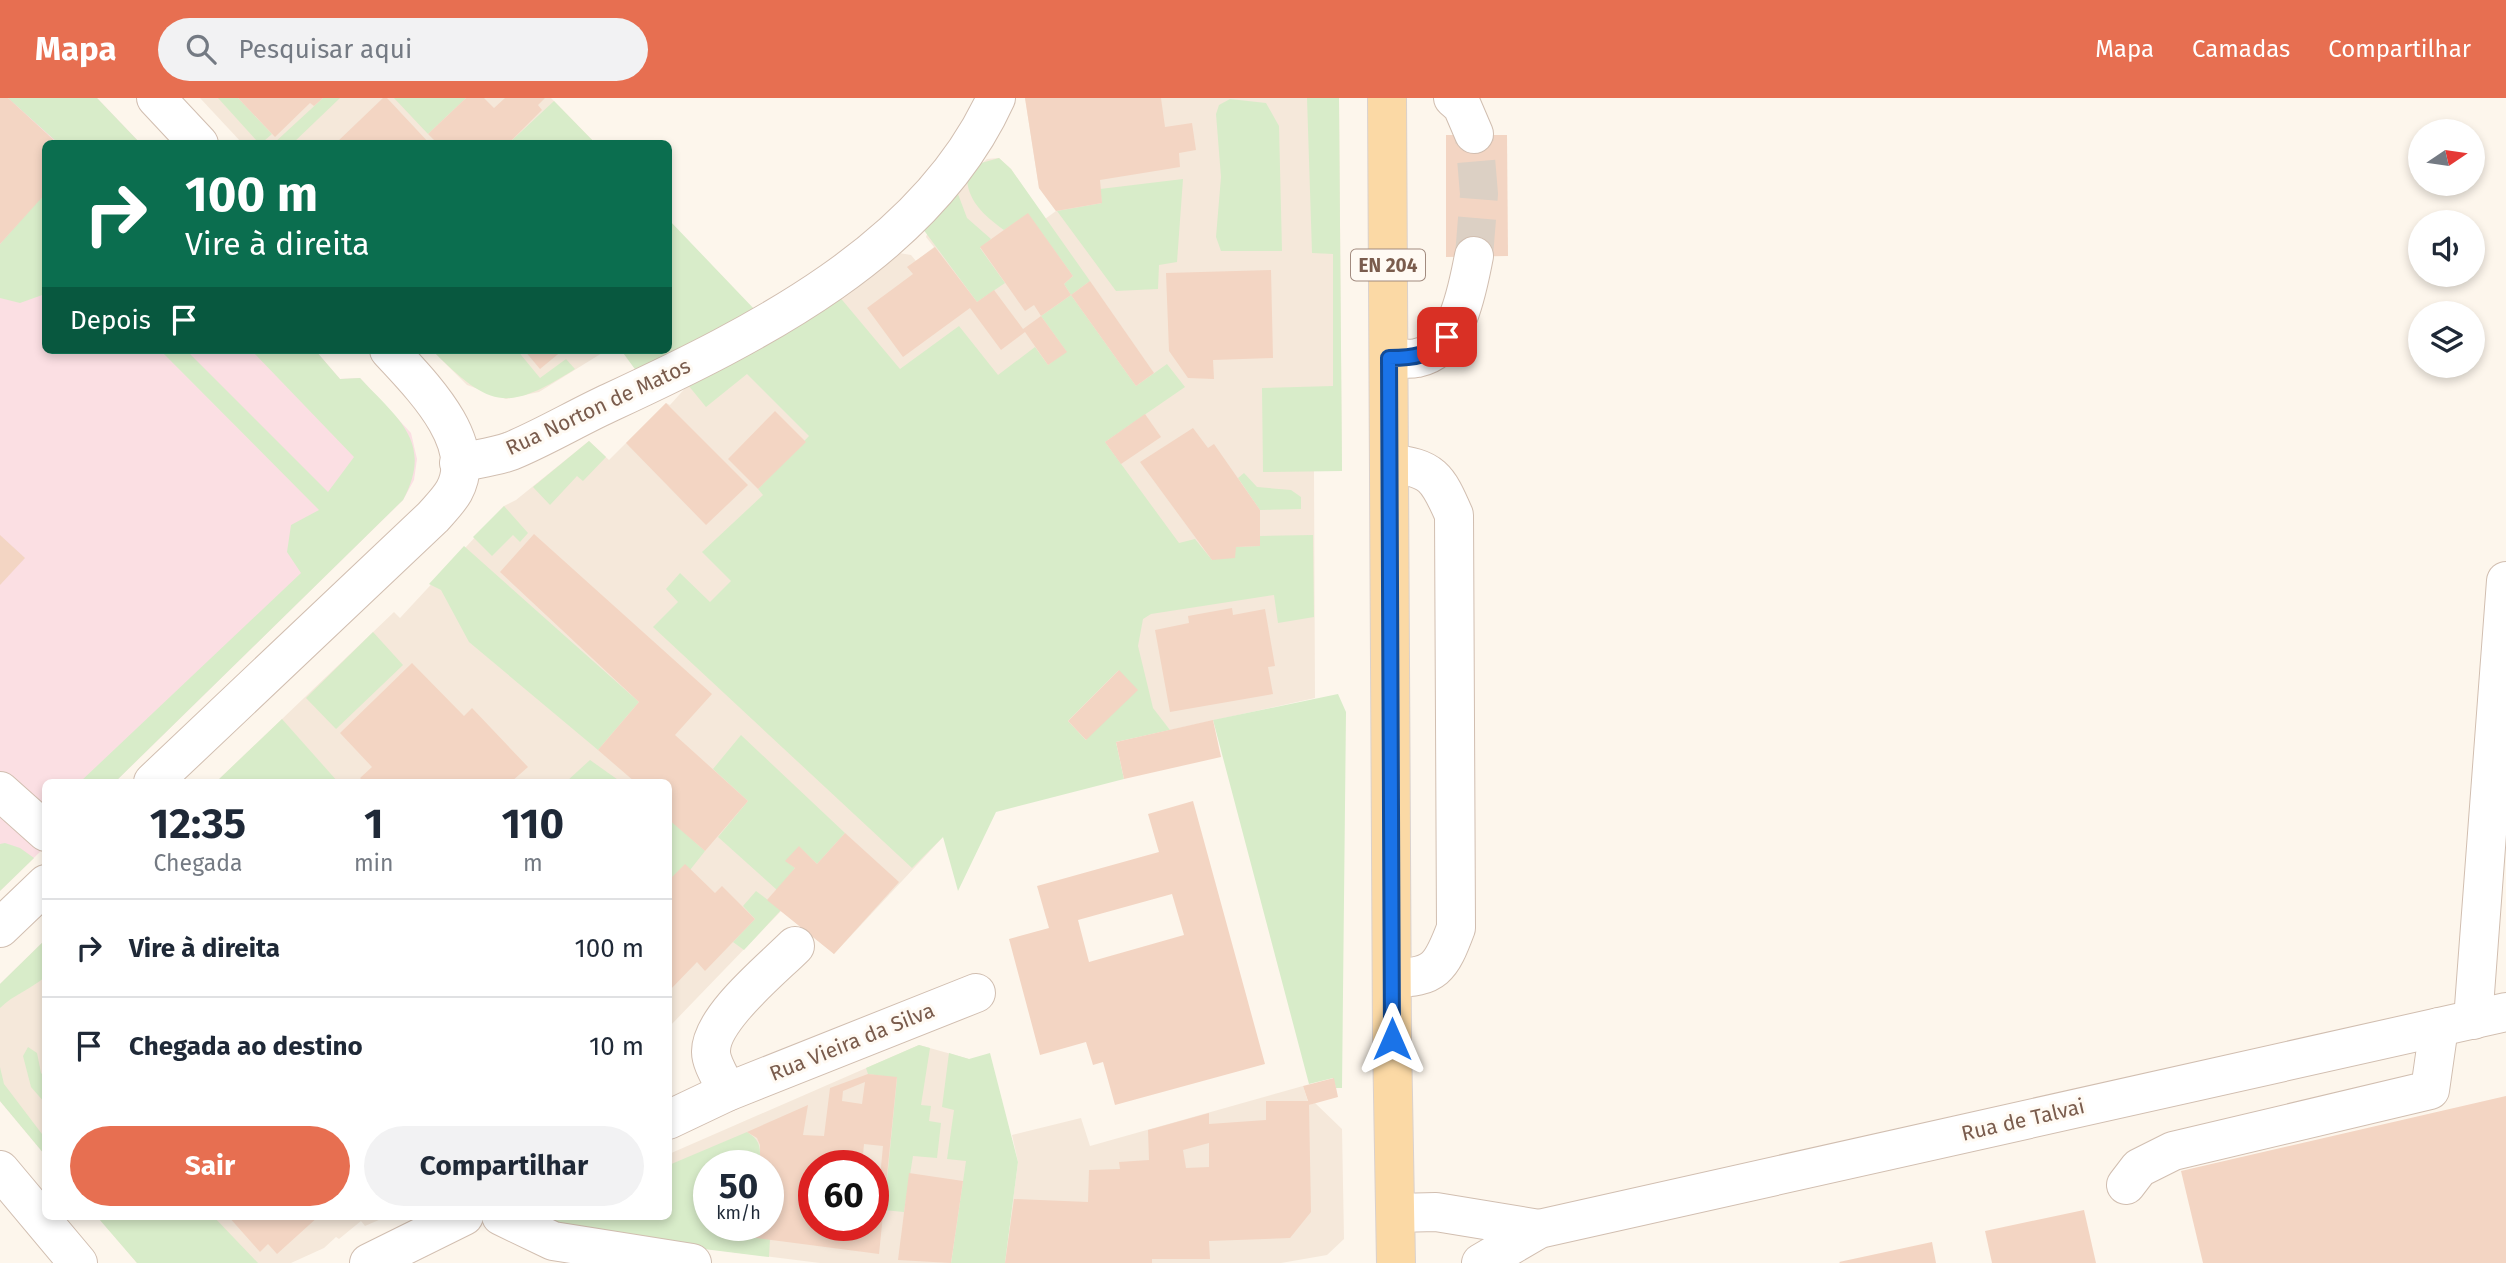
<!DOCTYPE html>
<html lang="pt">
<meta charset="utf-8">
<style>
body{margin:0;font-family:"Fira Sans",sans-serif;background:#f2f2f3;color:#1f2937;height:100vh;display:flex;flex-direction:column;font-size:26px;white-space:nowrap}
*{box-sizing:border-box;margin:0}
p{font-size:23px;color:#747a83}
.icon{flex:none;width:38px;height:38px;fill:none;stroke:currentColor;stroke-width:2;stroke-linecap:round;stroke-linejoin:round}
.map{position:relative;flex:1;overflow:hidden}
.sheet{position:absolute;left:42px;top:681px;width:630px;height:441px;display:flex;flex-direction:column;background:#fff;border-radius:10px;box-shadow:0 4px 10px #0003}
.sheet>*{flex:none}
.top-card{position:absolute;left:42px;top:42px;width:630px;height:214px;border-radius:10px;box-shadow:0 4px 10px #0003;background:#0b6e4f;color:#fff;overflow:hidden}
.needle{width:46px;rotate:77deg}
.tools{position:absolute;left:2408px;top:21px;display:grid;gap:14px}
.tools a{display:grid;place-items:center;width:77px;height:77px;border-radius:50%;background:#fff;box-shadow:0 4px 10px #0003;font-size:35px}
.speed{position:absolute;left:693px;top:1052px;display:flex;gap:14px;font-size:35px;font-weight:700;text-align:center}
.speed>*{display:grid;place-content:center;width:91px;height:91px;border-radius:50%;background:#fff;box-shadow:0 4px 10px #0003;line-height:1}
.speed small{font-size:18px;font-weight:400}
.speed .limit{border:10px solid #d22;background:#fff;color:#111}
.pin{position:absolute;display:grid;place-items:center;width:60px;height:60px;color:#fff;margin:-30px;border-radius:14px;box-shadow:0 4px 10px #0006}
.me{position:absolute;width:77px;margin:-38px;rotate:0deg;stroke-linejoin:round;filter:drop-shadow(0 0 5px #0008)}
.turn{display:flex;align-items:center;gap:24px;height:147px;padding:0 28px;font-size:32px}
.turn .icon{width:91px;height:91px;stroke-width:2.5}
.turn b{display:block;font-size:49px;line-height:60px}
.then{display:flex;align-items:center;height:66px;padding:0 28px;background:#0003;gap:14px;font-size:26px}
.eta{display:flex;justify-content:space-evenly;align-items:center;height:119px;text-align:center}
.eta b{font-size:42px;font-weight:700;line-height:49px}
.action{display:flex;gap:14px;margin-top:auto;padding:14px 28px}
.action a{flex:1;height:80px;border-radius:42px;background:#e76f51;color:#fff;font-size:28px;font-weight:700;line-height:80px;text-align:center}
.action a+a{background:#f2f2f3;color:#1f2937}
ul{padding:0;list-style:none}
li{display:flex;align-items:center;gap:21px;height:98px;padding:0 28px;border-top:2px solid #e0e1e3}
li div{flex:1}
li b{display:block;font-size:26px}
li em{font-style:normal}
header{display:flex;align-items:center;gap:42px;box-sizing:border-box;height:98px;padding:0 35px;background:#e76f51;color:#fff}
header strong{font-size:33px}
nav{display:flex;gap:38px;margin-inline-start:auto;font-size:24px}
.search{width:490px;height:63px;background:#f2f2f3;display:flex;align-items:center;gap:18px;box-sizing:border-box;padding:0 24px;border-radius:38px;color:#747a83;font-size:26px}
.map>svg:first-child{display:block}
.residential{fill:#f5e8da;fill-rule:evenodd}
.medical{fill:#fbdfe3}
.green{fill:#d8ecc9;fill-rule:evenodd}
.building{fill:#f3d5c3;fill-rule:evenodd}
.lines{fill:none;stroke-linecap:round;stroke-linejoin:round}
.minor-tunnel{stroke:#dcd0c4;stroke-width:38;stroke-dasharray:38 19;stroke-linecap:butt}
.minor-casing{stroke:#d1beb0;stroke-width:40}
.major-casing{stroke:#dad1cd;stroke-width:40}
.minor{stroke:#fff;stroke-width:38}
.major{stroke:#fbd9a5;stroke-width:38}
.route-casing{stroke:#114b97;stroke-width:18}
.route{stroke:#1a73e8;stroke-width:12}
.labels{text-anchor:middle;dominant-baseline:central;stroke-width:6;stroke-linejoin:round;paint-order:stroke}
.shield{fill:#fffaf3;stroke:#a28b7f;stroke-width:2}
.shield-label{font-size:19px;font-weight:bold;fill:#7a5c4d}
.street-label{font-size:21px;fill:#7a5c4d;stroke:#fffaf3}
</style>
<header>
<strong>Mapa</strong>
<div class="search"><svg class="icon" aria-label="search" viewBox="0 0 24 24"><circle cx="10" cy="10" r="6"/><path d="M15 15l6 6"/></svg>Pesquisar aqui</div>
<nav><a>Mapa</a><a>Camadas</a><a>Compartilhar</a></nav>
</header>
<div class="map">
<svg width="2506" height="1165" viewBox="0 0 2506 1165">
<rect width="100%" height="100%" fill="#fdf6ec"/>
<!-- residential -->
<g class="residential">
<path d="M 200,0 L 551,0 L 595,45 L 242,45 Z"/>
<path d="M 1025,0 L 1339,0 L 1342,373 L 1314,373 L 1315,600 L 1170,632 L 1119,572 L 943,739 L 834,856 L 781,813 L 669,929 L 668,684 L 216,684 L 394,514 L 400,520 L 504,408 L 516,402 L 589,343 L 609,362 L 666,305 L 670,307 L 688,287 L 899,155 L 911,157 L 916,163 L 934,149 L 926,139 L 936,114 L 955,100 L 955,88 L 987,61 L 999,60 L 1011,71 L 1045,121 L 1056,113 L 1039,90 Z"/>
<path d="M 432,252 L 607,252 L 539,294 L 506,301 L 467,287 Z"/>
<path d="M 45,842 L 45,1057 L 0,1003 L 0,886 Z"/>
<path d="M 919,947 L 969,961 L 978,994 L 951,1165 L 820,1165 L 560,1133 L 551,1118 L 668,1118 L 669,1056 ZM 709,1068 L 768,1068 L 768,1127 L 709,1127 ZM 814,1068 L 873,1068 L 873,1127 L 814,1127 Z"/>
<path d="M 1303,988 L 1309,1007 L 1315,1005 L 1342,1031 L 1344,1141 L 1327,1157 L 1281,1165 L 1005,1165 L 1018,1064 L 1012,1037 L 1081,1020 L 1090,1048 Z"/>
<path d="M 97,1118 L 388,1118 L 365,1128 L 361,1123 L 339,1141 L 336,1139 L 324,1150 L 291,1165 L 137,1165 Z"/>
</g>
<!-- medical -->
<path class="medical" d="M 0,0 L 97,0 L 140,45 L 46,46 L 46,252 L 315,252 L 340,281 L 360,280 L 411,335 L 417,361 L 414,382 L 403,402 L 115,684 L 46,684 L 45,749 L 0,793 Z"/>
<!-- green -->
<g class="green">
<path d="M 8,0 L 97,0 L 140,45 L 58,45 Z"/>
<path d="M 218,0 L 238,0 L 272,36 L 264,43 L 257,43 Z"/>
<path d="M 323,0 L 340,0 L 293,45 L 273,46 Z"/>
<path d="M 394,0 L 466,0 L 428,36 Z"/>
<path d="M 1307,0 L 1339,0 L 1342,373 L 1263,374 L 1262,290 L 1333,288 L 1333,156 L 1312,155 Z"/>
<path d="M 1230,1 L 1266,5 L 1279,28 L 1282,153 L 1221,153 L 1216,139 L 1221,79 L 1216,16 L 1219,7 Z"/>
<path d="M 554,3 L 595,45 L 508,46 Z"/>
<path d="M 999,60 L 1011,71 L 1090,183 L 1071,197 L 1136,288 L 1167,266 L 1185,289 L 1105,344 L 1179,445 L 1195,441 L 1212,462 L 1236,449 L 1260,448 L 1260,438 L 1313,437 L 1314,519 L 1278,525 L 1274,497 L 1151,516 L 1143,521 L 1138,548 L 1153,610 L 1170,632 L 1116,644 L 1124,681 L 996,714 L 958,793 L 943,739 L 912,770 L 653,529 L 678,504 L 666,491 L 680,475 L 710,504 L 731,483 L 702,454 L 763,397 L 758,391 L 809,338 L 747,276 L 706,309 L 688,287 L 838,197 L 900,271 L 959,228 L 998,277 L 1035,249 L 1048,267 L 1066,253 L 1041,218 L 1071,197 L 1064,186 L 1073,178 L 1028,116 L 1004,132 C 981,115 964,100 967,69 ZM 1119,572 L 1086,642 L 1085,641 L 1068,623 Z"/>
<path d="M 1183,81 L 1177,164 L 1159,167 L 1158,191 L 1116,193 L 1057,113 L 1102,105 L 1100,91 Z"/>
<path d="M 955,88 L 967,120 L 991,141 L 980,150 L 1005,185 L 977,204 L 923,131 L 936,114 L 955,100 Z"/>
<path d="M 45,95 L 45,196 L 20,205 L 0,200 L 0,146 Z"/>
<path d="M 669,122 L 756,213 L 637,274 L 621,252 L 668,252 Z"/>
<path d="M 160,252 L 186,252 L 328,394 L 354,359 L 251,252 L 315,252 L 340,281 L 360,280 C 398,321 434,344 403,402 L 115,684 L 80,684 L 301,475 L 287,454 L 291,427 L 319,412 Z"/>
<path d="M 440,252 L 517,252 L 540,280 L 566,261 L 575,271 C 509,313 491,311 436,256 Z"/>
<path d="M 589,343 L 606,359 L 583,383 L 577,378 L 550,407 L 533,389 Z"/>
<path d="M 1244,375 L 1257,389 L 1291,392 L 1301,399 L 1301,411 L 1260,412 L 1238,380 Z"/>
<path d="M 504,408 L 528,435 L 520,444 L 513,437 L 492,458 L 473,439 Z"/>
<path d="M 464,448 L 639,604 L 598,652 L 469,544 L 441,492 L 429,486 Z"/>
<path d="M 373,534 L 403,567 L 336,631 L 306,600 Z"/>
<path d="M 1338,596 L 1346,614 L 1342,990 L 1336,990 L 1333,980 L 1309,986 L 1213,622 Z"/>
<path d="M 282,621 L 338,684 L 216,684 Z"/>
<path d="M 741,637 L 845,735 L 817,766 L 799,749 L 786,763 L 795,770 L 777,792 L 718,739 L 748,703 L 713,671 Z"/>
<path d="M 590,662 L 621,684 L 566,684 Z"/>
<path d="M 669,721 L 705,753 L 690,772 L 669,783 Z"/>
<path d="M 5,745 L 20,750 L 34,760 L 0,793 L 0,746 Z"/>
<path d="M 756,793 L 781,812 L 744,852 L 733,844 L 755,821 L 743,808 Z"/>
<path d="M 45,842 L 45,879 C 31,891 13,897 0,910 L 0,886 Z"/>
<path d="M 919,947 L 930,950 L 921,1007 L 931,1008 L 929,1023 L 941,1025 L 937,1060 L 913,1058 L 904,1114 L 884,1112 L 897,980 L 868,976 L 866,970 Z"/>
<path d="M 28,949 L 37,955 L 41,975 L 45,979 L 45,1005 L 31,989 L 23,958 Z"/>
<path d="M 949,955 L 969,961 L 990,955 L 1018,1064 L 1005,1165 L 951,1165 L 966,1063 L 947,1061 L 954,1012 L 942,1009 Z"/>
<path d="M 0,969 L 4,986 L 45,1040 L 45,1057 L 0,1003 Z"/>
<path d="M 747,1034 C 762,1043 760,1051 760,1067 L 709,1068 L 709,1127 L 712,1127 L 712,1134 L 770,1141 L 769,1159 L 560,1133 L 548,1120 L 637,1118 L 661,1121 L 662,1118 L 668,1118 L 669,1067 Z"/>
<path d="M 102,1118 L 213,1118 L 258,1165 L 137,1165 L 99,1121 Z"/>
</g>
<!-- building -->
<g class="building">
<path d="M 0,0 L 8,0 L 58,46 L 46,46 L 46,95 L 0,146 Z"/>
<path d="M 238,0 L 323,0 L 314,8 L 310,5 L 275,39 Z"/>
<path d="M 383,0 L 387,0 L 430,46 L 335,46 Z"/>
<path d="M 466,0 L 484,0 L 494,10 L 505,0 L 545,0 L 538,7 L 542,12 L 508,46 L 438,46 L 428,36 Z"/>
<path d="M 1025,0 L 1161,0 L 1165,29 L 1192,25 L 1196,52 L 1179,55 L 1180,69 L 1100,82 L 1102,105 L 1056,113 L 1039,90 Z"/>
<path d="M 1446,37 L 1507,37 L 1508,158 L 1446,159 Z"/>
<path d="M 1028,115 L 1073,178 L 1064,186 L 1071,197 L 1041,218 L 1034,207 L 1025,213 L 980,149 Z"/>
<path d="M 935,149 L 977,204 L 994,192 L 1023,231 L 1041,218 L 1067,254 L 1048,267 L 1025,234 L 1001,252 L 970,210 L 903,259 L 867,210 L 913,176 L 907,169 Z"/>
<path d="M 1271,172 L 1273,260 L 1213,262 L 1214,281 L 1188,280 L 1169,253 L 1166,175 Z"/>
<path d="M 1090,183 L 1154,275 L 1136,288 L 1071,197 Z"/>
<path d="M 524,252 L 563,252 L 540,271 Z"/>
<path d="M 666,305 L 748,387 L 706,427 L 626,345 Z"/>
<path d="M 775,313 L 806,344 L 758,391 L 728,361 Z"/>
<path d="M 1145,316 L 1161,339 L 1121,366 L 1105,344 Z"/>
<path d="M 1193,330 L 1208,350 L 1214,346 L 1260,412 L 1260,448 L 1236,449 L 1235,460 L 1212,462 L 1140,364 Z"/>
<path d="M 534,436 L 712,596 L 675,637 L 748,703 L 705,753 L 668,721 L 668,684 L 635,684 L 598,652 L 639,604 L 500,474 Z"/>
<path d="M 0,437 L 25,460 L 0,487 Z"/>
<path d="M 1232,510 L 1233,517 L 1265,511 L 1275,568 L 1268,569 L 1273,596 L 1170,614 L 1155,532 L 1189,525 L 1188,518 Z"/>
<path d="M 412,565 L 464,618 L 472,610 L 528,669 L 511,684 L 364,684 L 360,680 L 372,669 L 340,635 Z"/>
<path d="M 1119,572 L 1138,592 L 1086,642 L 1068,623 Z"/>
<path d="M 1213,622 L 1221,659 L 1124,681 L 1116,644 Z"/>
<path d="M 1193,703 L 1265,966 L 1115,1007 L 1103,964 L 1093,967 L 1086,944 L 1040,957 L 1009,841 L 1049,830 L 1037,788 L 1159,754 L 1148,716 ZM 1172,796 L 1184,837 L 1089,864 L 1078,822 Z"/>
<path d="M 845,735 L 899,784 L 834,856 L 767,802 L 795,770 L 785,763 L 799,748 L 817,766 Z"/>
<path d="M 685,766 L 715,795 L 722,788 L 755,821 L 705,873 L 697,864 L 668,894 L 668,783 Z"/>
<path d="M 868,976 L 897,979 L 879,1156 L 711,1134 L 722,1127 L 768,1127 L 768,1068 L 760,1068 L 760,1047 L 757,1040 L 747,1034 L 808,1007 L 803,1037 L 824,1038 L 830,990 ZM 865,984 L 862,1006 L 842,1003 L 843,993 ZM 864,1046 L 883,1048 L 879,1089 L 873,1089 L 873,1127 L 814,1127 L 814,1068 L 862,1068 Z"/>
<path d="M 1334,980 L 1338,999 L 1309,1007 L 1311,1114 L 1290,1140 L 1209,1143 L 1210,1161 L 1152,1161 L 1152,1165 L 1005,1165 L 1014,1101 L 1088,1104 L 1089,1072 L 1120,1071 L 1119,1064 L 1149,1062 L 1148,1032 L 1209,1015 L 1209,1026 L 1266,1022 L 1266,1003 L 1308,1003 L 1303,988 ZM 1209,1045 L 1209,1069 L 1186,1070 L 1183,1052 Z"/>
<path d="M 2506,998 L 2506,1165 L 2203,1165 L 2181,1073 Z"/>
<path d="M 909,1075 L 963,1083 L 951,1165 L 898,1162 Z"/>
<path d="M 2084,1112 L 2096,1165 L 1992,1165 L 1985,1133 Z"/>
<path d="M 228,1118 L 319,1118 L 277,1156 L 268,1146 L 260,1154 Z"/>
<path d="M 1932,1144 L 1936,1165 L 1840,1165 L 1839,1164 Z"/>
</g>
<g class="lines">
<!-- minor-tunnel -->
<path class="minor-tunnel" d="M 1474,158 L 1479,96 L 1474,36"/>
<defs>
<g id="minor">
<path d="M 156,0 L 199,46"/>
<path d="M 1453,0 L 1462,8 L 1474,36"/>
<path d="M 1389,260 C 1398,260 1408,262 1417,260 C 1458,252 1467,192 1474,158"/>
<path d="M 459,365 C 476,361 495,359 511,353 C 545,339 578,319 611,304 C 755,237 927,152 996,0"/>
<path d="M 1390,366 C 1432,369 1438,380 1454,417 L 1456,830 C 1441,870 1435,880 1392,880"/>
<path d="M 153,684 L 433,419 C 440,411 449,402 454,393 C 481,344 418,284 389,252"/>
<path d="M 0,693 L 46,734"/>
<path d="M 0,830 L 46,786"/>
<path d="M 2473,922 L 2506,483"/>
<path d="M 727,994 C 723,983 711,966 711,954 C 710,921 772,871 795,848"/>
<path d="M 668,1022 L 727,994 L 976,895"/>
<path d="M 0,1072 L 78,1165"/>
<path d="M 2126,1087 L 2139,1070 L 2173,1053 L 2430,992 L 2439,929"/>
<path d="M 1396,1115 L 1436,1114 L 1539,1131"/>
<path d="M 501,1118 L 553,1143 L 692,1165"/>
<path d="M 369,1165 L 464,1118"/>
<path d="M 1481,1165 L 1539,1131 L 2506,914"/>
</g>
<path id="major" d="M 1387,0 L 1392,941 L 1396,1165"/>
</defs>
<!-- minor casing -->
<use href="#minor" class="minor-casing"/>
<!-- major casing -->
<use href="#major" class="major-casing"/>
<!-- minor -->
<use href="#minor" class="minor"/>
<!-- major -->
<use href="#major" class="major"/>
</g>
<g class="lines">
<defs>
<path id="route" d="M 1392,941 L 1389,260 C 1415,260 1428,258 1447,239"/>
</defs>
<!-- route casing -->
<use href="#route" class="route-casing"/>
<!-- route -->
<use href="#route" class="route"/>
</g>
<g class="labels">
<!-- shield labels -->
<rect class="shield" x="1351" y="151.5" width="74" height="31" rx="5"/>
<g class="shield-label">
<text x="1388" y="167">EN 204</text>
</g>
<!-- street labels -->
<g class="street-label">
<text transform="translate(598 309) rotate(-25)">Rua Norton de Matos</text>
<text transform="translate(852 944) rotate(-22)">Rua Vieira da Silva</text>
<text transform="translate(2023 1022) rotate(-13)">Rua de Talvai</text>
</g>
</g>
</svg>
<div class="tools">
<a><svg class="needle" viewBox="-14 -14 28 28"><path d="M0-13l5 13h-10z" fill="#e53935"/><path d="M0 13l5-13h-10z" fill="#747a83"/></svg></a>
<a><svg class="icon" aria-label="sound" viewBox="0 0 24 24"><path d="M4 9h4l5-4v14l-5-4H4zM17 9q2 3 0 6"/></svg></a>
<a><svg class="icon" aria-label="layers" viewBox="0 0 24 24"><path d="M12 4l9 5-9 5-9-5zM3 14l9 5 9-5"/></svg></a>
</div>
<div class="speed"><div>50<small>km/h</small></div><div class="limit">60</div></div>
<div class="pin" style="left:1447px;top:239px;background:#d93025"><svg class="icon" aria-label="arrive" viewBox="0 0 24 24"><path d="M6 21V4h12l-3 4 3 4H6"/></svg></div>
<svg class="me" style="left:1392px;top:941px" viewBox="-20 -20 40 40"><path d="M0-17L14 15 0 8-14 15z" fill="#1a73e8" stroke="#fff" stroke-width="4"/></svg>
<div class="top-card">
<div class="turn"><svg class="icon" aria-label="right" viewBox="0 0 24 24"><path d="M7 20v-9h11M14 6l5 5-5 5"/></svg><div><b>100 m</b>Vire à direita</div></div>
<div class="then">Depois<svg class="icon" aria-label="arrive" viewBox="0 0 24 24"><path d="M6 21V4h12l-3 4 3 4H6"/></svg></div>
</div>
<section class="sheet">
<div class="eta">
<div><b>12:35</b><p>Chegada</p></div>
<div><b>1</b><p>min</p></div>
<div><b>110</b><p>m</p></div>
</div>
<ul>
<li><svg class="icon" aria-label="right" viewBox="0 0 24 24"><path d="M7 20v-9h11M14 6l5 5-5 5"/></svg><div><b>Vire à direita</b></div><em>100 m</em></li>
<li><svg class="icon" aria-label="arrive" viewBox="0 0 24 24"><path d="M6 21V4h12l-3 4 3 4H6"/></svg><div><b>Chegada ao destino</b></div><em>10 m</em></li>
</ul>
<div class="action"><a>Sair</a><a>Compartilhar</a></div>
</section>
</div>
